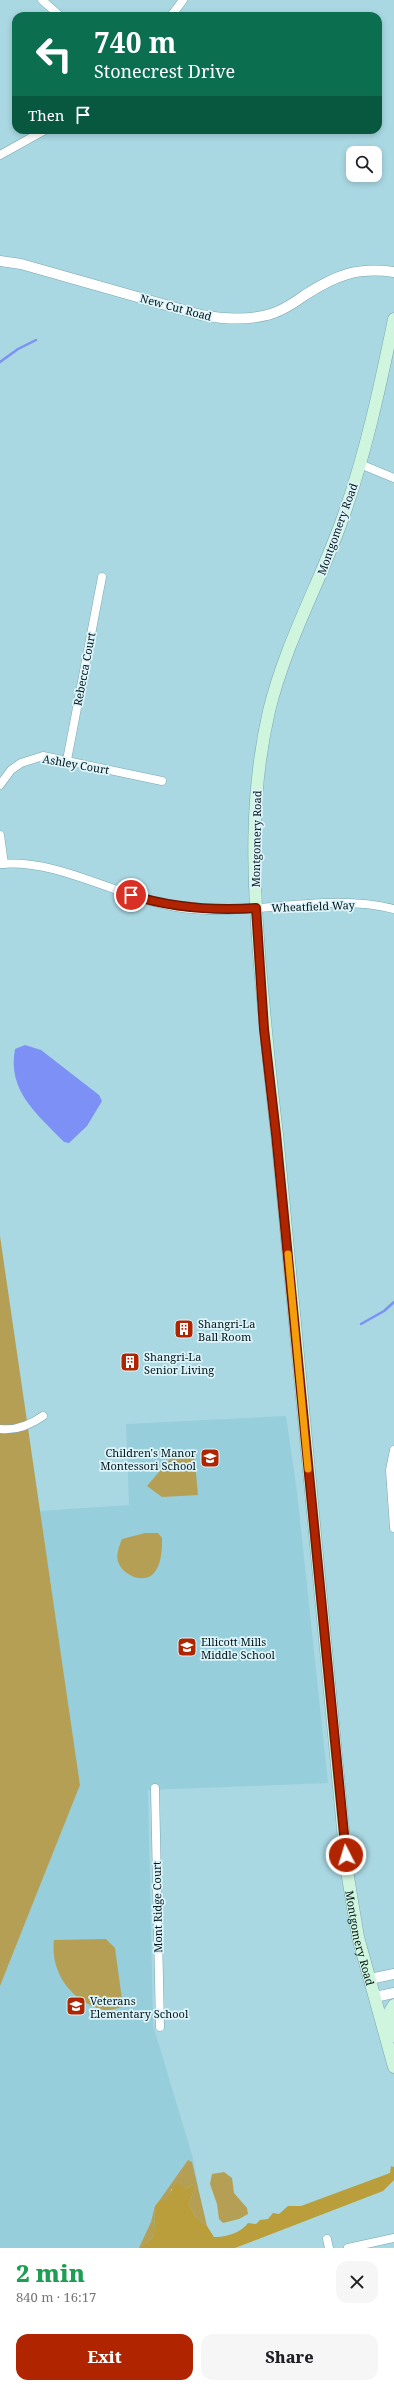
<!DOCTYPE html>
<meta charset="utf-8">
<style>
body{margin:0;font-family:"Noto Serif",serif;background:#f6f6f6;color:#202124;height:100vh;display:flex;flex-direction:column;font-size:15px;white-space:nowrap}
*{box-sizing:border-box;margin:0}
p{font-size:13px;color:#757577}
.icon{flex:none;width:22px;height:22px;fill:none;stroke:currentColor;stroke-width:2;stroke-linecap:round;stroke-linejoin:round}
.map{position:relative;height:2248px;overflow:hidden}
.panel{display:flex;flex-direction:column;background:#fff;flex:1}
.panel>*{flex:none}
.top-card{position:absolute;left:12px;top:12px;width:370px;height:122px;border-radius:12px;box-shadow:0 2px 6px #0003;background:#0b6e4f;color:#fff;overflow:hidden}
.controls{position:absolute;left:346px;top:146px;display:grid;gap:8px}
.controls a{display:grid;place-items:center;width:36px;height:36px;border-radius:8px;background:#fff;box-shadow:0 2px 6px #0003;font-size:20px}
.pin{position:absolute;display:grid;place-items:center;width:34px;height:34px;color:#fff;margin:-17px;border:2px solid #fff;border-radius:50%;box-shadow:0 1px 4px #0007}
.me{position:absolute;width:44px;margin:-22px;rotate:355deg;stroke-linejoin:round;filter:drop-shadow(0 0 3px #0008)}
.turn{display:flex;align-items:center;gap:14px;height:84px;padding:0 16px;font-size:18px}
.turn .icon{width:52px;height:52px;stroke-width:2.5}
.turn b{display:block;font-size:28px;line-height:34px}
.then{display:flex;align-items:center;height:38px;padding:0 16px;background:#0003;gap:8px;font-size:15px}
.round{display:grid;place-items:center;flex:none;width:42px;height:42px;border-radius:12px;background:#f6f6f6}
.overview{display:flex;align-items:center;justify-content:space-between;height:68px;padding:0 16px}
h1{font-size:24px;font-weight:800;line-height:30px;color:#1e9e55}
.primary-button{display:flex;gap:8px;margin-top:auto;padding:8px 16px}
.primary-button a{flex:1;height:46px;border-radius:12px;background:#b02400;color:#fff;font-size:16px;font-weight:800;line-height:46px;text-align:center}
.primary-button a+a{background:#f6f6f6;color:#202124}
.map>svg:first-child{display:block}
.built{fill:#96cedc}
.green{fill:#b59f54}
.forest{fill:#ba9e3b}
.water{fill:#7d90f6}
.lines{fill:none;stroke-linecap:round;stroke-linejoin:round}
.stream{stroke:#7d90f6;stroke-width:2.5}
.minor-casing{stroke:#79a7b1;stroke-width:9}
.tertiary-casing{stroke:#79a7b1;stroke-width:11}
.secondary-casing{stroke:#79a7b1;stroke-width:13}
.minor{stroke:#fff;stroke-width:8}
.tertiary{stroke:#fff;stroke-width:10}
.secondary{stroke:#d0f5de;stroke-width:12}
.route-casing{stroke:#721700;stroke-width:10}
.route{stroke:#b02400;stroke-width:7}
.slow{stroke:#f59e0b;stroke-width:7}
.labels{text-anchor:middle;dominant-baseline:central;stroke-width:3.5;stroke-linejoin:round;paint-order:stroke}
.street-label{font-size:11px;fill:#04161a;stroke:#ddf4fa}
.poi-label{font-size:11px;fill:#04161a;stroke:#ddf4fa;text-anchor:start}
</style>
<div class="map">
<svg width="394" height="2248" viewBox="0 0 394 2248">
<rect width="100%" height="100%" fill="#a9d8e3"/>
<!-- built -->
<path class="built" d="M 286,1416 L 297,1492 L 328,1783 L 148,1790 L 153,2025 L 193,2158 L 209,2248 L 0,2248 L 0,1986 L 80,1785 L 40,1511 L 129,1505 L 126,1424 Z"/>
<!-- green -->
<g class="green">
<path d="M 0,1236 L 80,1785 L 0,1986 Z"/>
<path d="M 176,1452 L 194,1452 L 198,1495 L 162,1497 L 147,1486 Z"/>
<path d="M 145,1533 L 158,1533 L 162,1538 C 162,1549 162,1565 153,1574 C 143,1584 124,1575 119,1564 C 115,1556 119,1547 122,1539 Z"/>
<path d="M 106,1939 L 115,1948 L 123,2007 C 117,2008 109,2011 104,2010 C 71,2002 50,1972 54,1940 Z"/>
<path d="M 188,2160 L 192,2162 L 207,2226 L 195,2216 L 189,2204 L 193,2193 L 193,2184 L 186,2189 L 171,2189 C 171,2196 167,2203 159,2201 Z"/>
<path d="M 224,2172 L 232,2178 L 234,2193 L 247,2208 L 248,2214 L 239,2219 L 223,2223 L 219,2219 L 217,2204 L 210,2184 L 212,2174 Z"/>
<path d="M 155,2206 L 154,2234 L 151,2239 L 139,2248 L 151,2222 Z"/>
</g>
<!-- forest -->
<path class="forest" d="M 391,2166 L 394,2167 L 394,2180 L 383,2191 L 235,2248 L 139,2248 L 151,2239 L 154,2234 L 155,2206 L 159,2201 L 166,2200 L 175,2185 L 179,2184 L 186,2189 L 193,2184 L 193,2193 L 189,2204 L 195,2216 L 207,2226 L 214,2237 C 225,2238 242,2232 248,2223 L 256,2224 L 260,2220 L 268,2219 L 273,2213 L 279,2214 L 288,2206 L 301,2206 L 390,2173 Z"/>
<!-- water -->
<path class="water" d="M 25,1045 L 41,1050 L 99,1095 L 102,1101 L 87,1126 L 69,1143 L 64,1142 C 37,1114 7,1091 15,1049 Z"/>
<g class="lines">
<!-- stream -->
<g class="stream">
<path d="M 0,362 L 18,349 L 36,340"/>
<path d="M 361,1324 L 384,1311 L 394,1302"/>
</g>
<defs>
<g id="minor">
<path d="M 42,0 L 60,16"/>
<path d="M 171,16 L 183,0"/>
<path d="M 0,155 L 45,130"/>
<path d="M 360,464 L 394,478"/>
<path d="M 67,760 L 102,577"/>
<path d="M 0,785 L 11,770 L 21,763 L 43,756 L 162,781"/>
<path d="M 0,835 L 4,864"/>
<path d="M 0,864 C 62,859 116,897 176,907 C 248,919 323,891 394,909"/>
<path d="M 0,1429 C 16,1431 30,1425 43,1416"/>
<path d="M 394,1450 L 390,1470 L 394,1528"/>
<path d="M 155,1788 L 160,2027"/>
<path d="M 327,2239 L 329,2248"/>
<path d="M 348,2248 L 394,2238"/>
</g>
<g id="tertiary">
<path d="M 0,261 L 21,264 L 201,315 C 223,319 245,321 267,315 C 281,312 294,303 305,295 C 336,275 357,267 394,272"/>
<path d="M 370,1979 L 394,1974"/>
<path d="M 375,1997 L 394,1993"/>
</g>
<g id="secondary">
<path id="s1" d="M 394,319 C 380,387 365,457 341,523 C 318,586 285,645 269,711 C 249,798 253,878 260,966 C 265,1022 270,1078 277,1134 L 347,1871 L 358,1937 L 394,2067"/>
<path d="M 393,2036 L 389,2013 L 394,2005"/>
</g>
</defs>
<!-- minor casing -->
<use href="#minor" class="minor-casing"/>
<!-- tertiary casing -->
<use href="#tertiary" class="tertiary-casing"/>
<!-- secondary casing -->
<use href="#secondary" class="secondary-casing"/>
<!-- minor -->
<use href="#minor" class="minor"/>
<!-- tertiary -->
<use href="#tertiary" class="tertiary"/>
<!-- secondary -->
<use href="#secondary" class="secondary"/>
</g>
<g class="lines">
<defs>
<path id="route" d="M 131,895 C 173,908 212,911 256,908 L 264,1029 L 276,1134 L 346,1855"/>
</defs>
<!-- route casing -->
<use href="#route" class="route-casing"/>
<!-- route -->
<use href="#route" class="route"/>
<!-- slow -->
<path class="slow" d="M 288,1254 L 308,1469"/>
</g>
<!-- icons -->
<defs>
<symbol id="building-square" viewBox="-11 -11 22 22"><rect x="-9" y="-9" width="18" height="18" rx="4" fill="#b02400" stroke="#ddf4fa"/><path d="M-4-6H4V6H1V3H-1V6H-4ZM-2.5-4.3h1.7v1.8h-1.7ZM.8-4.3h1.7v1.8H.8ZM-2.5-1h1.7V.8h-1.7ZM.8-1h1.7V.8H.8Z" fill="#fff"/></symbol>
<symbol id="school-square" viewBox="-11 -11 22 22"><rect x="-9" y="-9" width="18" height="18" rx="4" fill="#b02400" stroke="#ddf4fa"/><path d="M0-5L7-2L0 1L-7-2ZM-4 1L0 2.5L4 1V4Q0 6-4 4Z" fill="#fff"/></symbol>
</defs>
<g fill-rule="evenodd">
<use href="#building-square" x="173" y="1318" width="22" height="22"/>
<use href="#building-square" x="119" y="1351" width="22" height="22"/>
<use href="#school-square" x="199" y="1447" width="22" height="22"/>
<use href="#school-square" x="176" y="1636" width="22" height="22"/>
<use href="#school-square" x="65" y="1995" width="22" height="22"/>
</g>
<g class="labels">
<!-- street labels -->
<g class="street-label">
<text transform="translate(176 307) rotate(15)">New Cut Road</text>
<text transform="translate(337 529) rotate(-70)">Montgomery Road</text>
<text transform="translate(84 669) rotate(-79)">Rebecca Court</text>
<text transform="translate(76 764) rotate(10)">Ashley Court</text>
<text transform="translate(256 839) rotate(-89)">Montgomery Road</text>
<text transform="translate(313 906) rotate(-2)">Wheatfield Way</text>
<text transform="translate(157 1907) rotate(-91)">Mont Ridge Court</text>
<text stroke="none"><textPath href="#s1" startOffset="1646">Montgomery Road</textPath></text>
</g>
<!-- poi labels -->
<g class="poi-label">
<text x="198" y="1323">Shangri-La<tspan x="198" dy="13">Ball Room</tspan></text>
<text x="144" y="1356">Shangri-La<tspan x="144" dy="13">Senior Living</tspan></text>
<text x="196" y="1452" text-anchor="end">Children's Manor<tspan x="196" dy="13">Montessori School</tspan></text>
<text x="201" y="1641">Ellicott Mills<tspan x="201" dy="13">Middle School</tspan></text>
<text x="90" y="2000">Veterans<tspan x="90" dy="13">Elementary School</tspan></text>
</g>
</g>
</svg>
<div class="controls">
<a><svg class="icon" aria-label="search" viewBox="0 0 24 24"><circle cx="10" cy="10" r="6"/><path d="M15 15l6 6"/></svg></a>
</div>
<div class="pin" style="left:131px;top:895px;background:#d93025"><svg class="icon" aria-label="arrive" viewBox="0 0 24 24"><path d="M6 21V4h12l-3 4 3 4H6"/></svg></div>
<svg class="me" style="left:346px;top:1855px" viewBox="-20 -20 40 40"><circle r="17" fill="#b02400" stroke="#fff" stroke-width="3"/><path d="M0-11L8 9 0 5-8 9z" fill="#fff"/></svg>
<div class="top-card">
<div class="turn"><svg class="icon" aria-label="left" viewBox="0 0 24 24"><path d="M17 20v-9H6M10 6l-5 5 5 5"/></svg><div><b>740 m</b>Stonecrest Drive</div></div>
<div class="then">Then<svg class="icon" aria-label="arrive" viewBox="0 0 24 24"><path d="M6 21V4h12l-3 4 3 4H6"/></svg></div>
</div>
</div>
<section class="panel">
<div class="overview"><div><h1>2 min</h1><p>840 m · 16:17</p></div><a class="round"><svg class="icon" aria-label="close" viewBox="0 0 24 24"><path d="M6 6l12 12M18 6L6 18"/></svg></a></div>
<div class="primary-button"><a>Exit</a><a>Share</a></div>
</section>
